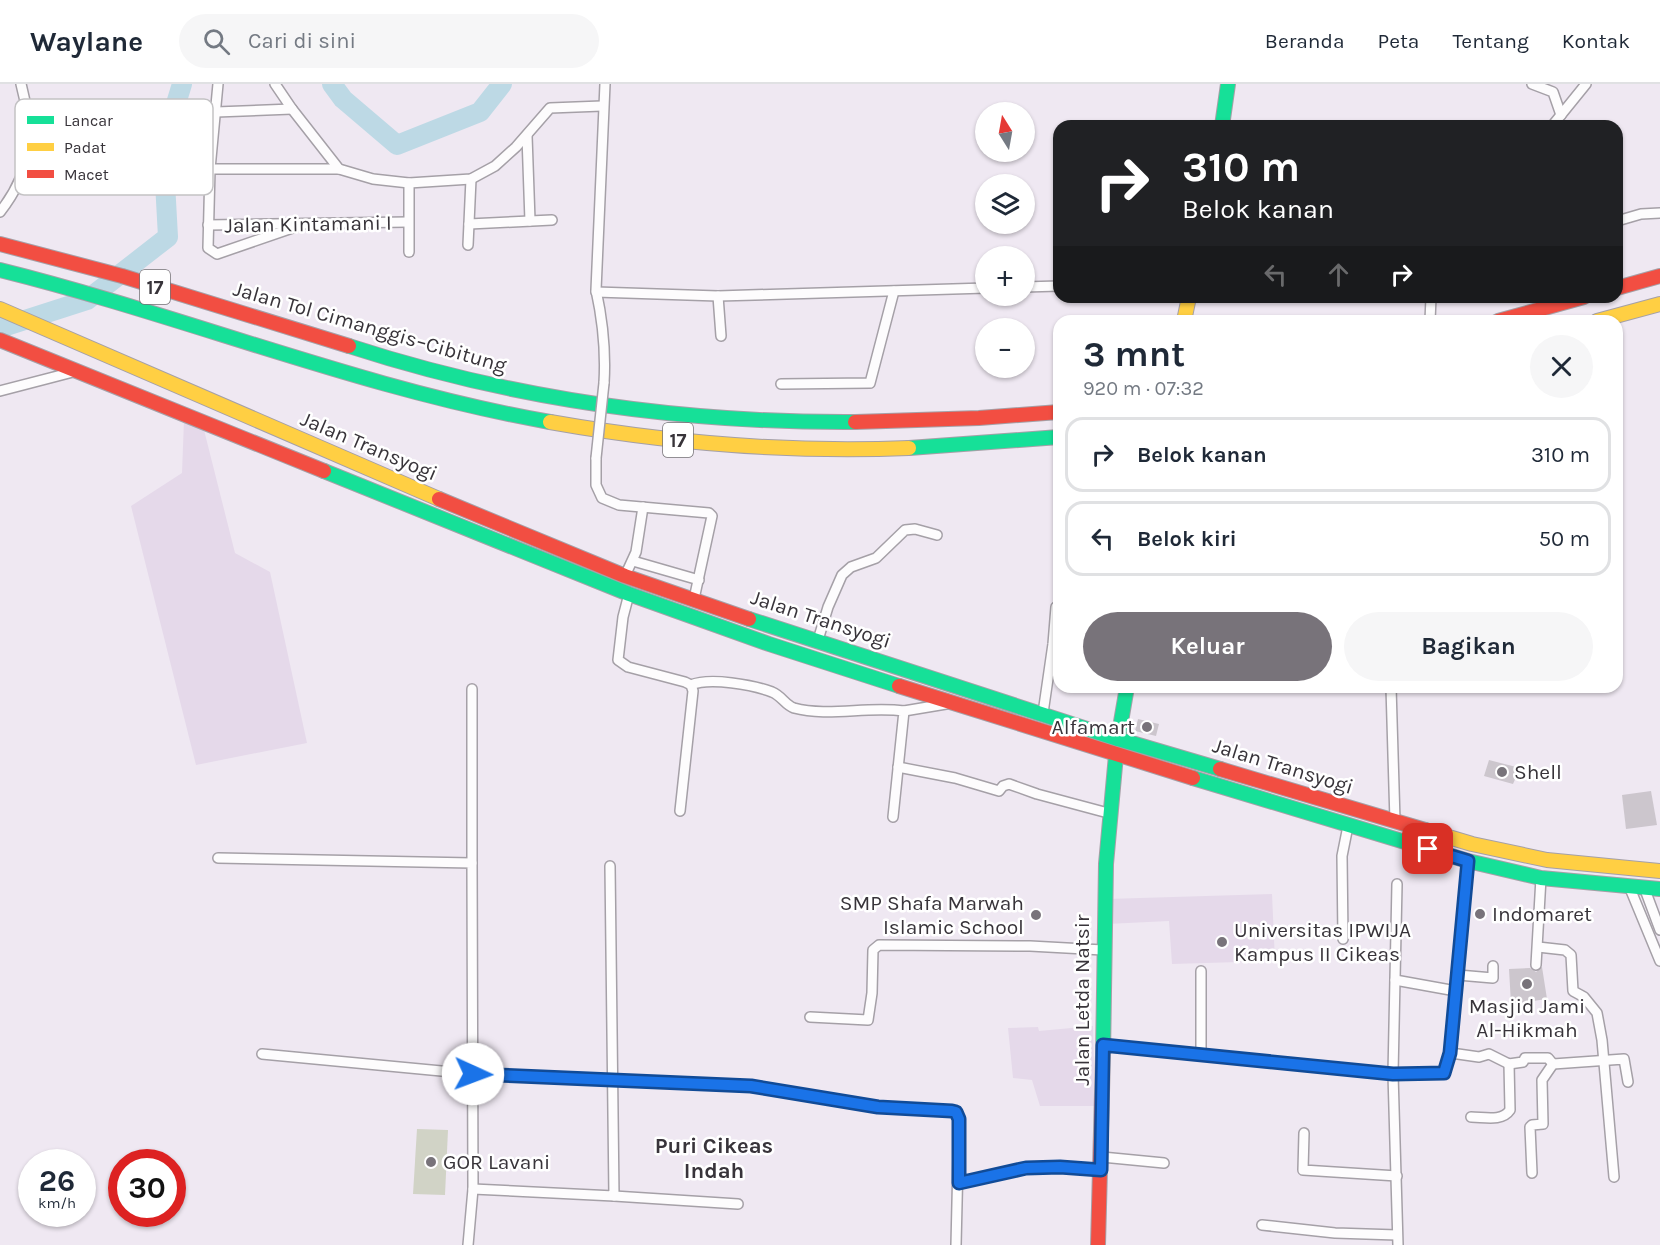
<!DOCTYPE html>
<html lang="id">
<meta charset="utf-8">
<style>
body{margin:0;font-family:Karla,sans-serif;background:#f6f6f7;color:#1f2937;height:100vh;display:flex;flex-direction:column;font-size:22px;white-space:nowrap}
*{box-sizing:border-box;margin:0}
p{font-size:20px;color:#747a83}
.icon{flex:none;width:33px;height:33px;fill:none;stroke:currentColor;stroke-width:2;stroke-linecap:round;stroke-linejoin:round}
.map{position:relative;flex:1;overflow:hidden}
.sheet{position:absolute;left:1053px;top:231px;width:570px;height:378px;display:flex;flex-direction:column;background:#fff;border-radius:18px;box-shadow:0 2px 4px #0004}
.sheet>*{flex:none}
.hud{position:absolute;left:1053px;top:36px;width:570px;height:183px;border-radius:18px;box-shadow:0 2px 4px #0004;background:#202124;color:#fff;overflow:hidden}
.needle{width:39px;rotate:349deg}
.fabs{position:absolute;left:975px;top:18px;display:grid;gap:12px}
.fabs a{display:grid;place-items:center;width:60px;height:60px;border-radius:50%;background:#fff;box-shadow:0 2px 4px #0004;font-size:30px}
.speed{position:absolute;left:18px;top:1065px;display:flex;gap:12px;font-size:30px;font-weight:700;text-align:center}
.speed>*{display:grid;place-content:center;width:78px;height:78px;border-radius:50%;background:#fff;box-shadow:0 2px 4px #0004;line-height:1}
.speed small{font-size:15px;font-weight:400}
.speed .limit{border:9px solid #d22;background:#fff;color:#111}
.pin{position:absolute;display:grid;place-items:center;width:51px;height:51px;color:#fff;margin:-26px;border-radius:12px;box-shadow:0 3px 9px #0006}
.me{position:absolute;width:66px;margin:-33px;rotate:92deg;stroke-linejoin:round;filter:drop-shadow(0 0 4px #0008)}
.turn{display:flex;align-items:center;gap:21px;height:126px;padding:0 30px;font-size:27px}
.turn .icon{width:78px;height:78px;stroke-width:2.5}
.turn b{display:block;font-size:42px;line-height:51px}
.lanes{display:flex;align-items:center;height:57px;padding:0 30px;background:#0003;justify-content:center;gap:30px;direction:ltr}
.lanes .off{opacity:.35}
.round{display:grid;place-items:center;flex:none;width:63px;height:63px;border-radius:32px;background:#f6f6f7}
.overview{display:flex;align-items:center;justify-content:space-between;height:102px;padding:0 30px}
h1{font-size:36px;font-weight:700;line-height:45px}
.button{display:flex;gap:12px;margin-top:auto;padding:12px 30px}
.button a{flex:1;height:69px;border-radius:36px;background:#78737a;color:#fff;font-size:24px;font-weight:700;line-height:69px;text-align:center}
.button a+a{background:#f6f6f7;color:#1f2937}
ul{padding:0;list-style:none}
li{display:flex;align-items:center;gap:18px;height:75px;margin:0 12px 9px;padding:0 18px;border:3px solid #e0e1e3;border-radius:18px}
li div{flex:1}
li b{display:block;font-size:22px}
li em{font-style:normal}
header{display:flex;align-items:center;gap:36px;box-sizing:border-box;height:84px;padding:0 30px;background:#fff;border-bottom:2px solid #e0e1e3}
header strong{font-size:28px}
nav{display:flex;gap:33px;margin-inline-start:auto;font-size:21px}
.search{width:420px;height:54px;background:#f6f6f7;display:flex;align-items:center;gap:15px;box-sizing:border-box;padding:0 21px;border-radius:33px;color:#747a83;font-size:22px}
.map>svg:first-child{display:block}
.built{fill:#e5d9ea}
.green{fill:#d1d3c6}
.lines{fill:none;stroke-linecap:round;stroke-linejoin:round}
.river{stroke:#bdd9e5;stroke-width:20}
.building{fill:#ccc6cd}
.street-casing{stroke:#a5a0a7;stroke-width:12}
.fast-casing{stroke:#a5a0a7;stroke-width:16}
.slow-casing{stroke:#a5a0a7;stroke-width:16}
.jam-casing{stroke:#a5a0a7;stroke-width:16}
.street{stroke:#fdfcfd;stroke-width:9}
.fast{stroke:#16e098;stroke-width:14}
.slow{stroke:#ffcf43;stroke-width:14}
.jam{stroke:#f24e42;stroke-width:14}
.street-bridge-casing{stroke:#a5a0a7;stroke-width:12;stroke-linecap:butt}
.street-bridge{stroke:#fdfcfd;stroke-width:9}
.route-casing{stroke:#114b97;stroke-width:15}
.route{stroke:#1a73e8;stroke-width:10}
.poi-dot{fill:#78737a;stroke:#fff;stroke-width:2}
.labels{text-anchor:middle;dominant-baseline:central;stroke-width:5;stroke-linejoin:round;paint-order:stroke}
.shield{fill:#fff;stroke:#747175;stroke-width:1.5}
.shield-label{font-size:20px;font-weight:bold;fill:#38343a}
.street-label{font-size:21px;fill:#38343a;stroke:#fff}
.poi-label{font-size:21px;fill:#38343a;stroke:#fff;text-anchor:start}
.neighbourhood-label{font-size:22px;font-weight:bold;fill:#38343a;stroke:#fff}
.key{fill:#fff;stroke:#c3c2c4;stroke-width:1.5}
.key-label{font-size:16px;fill:#38343a}
</style>
<header>
<strong>Waylane</strong>
<div class="search"><svg class="icon" aria-label="search" viewBox="0 0 24 24"><circle cx="10" cy="10" r="6"/><path d="M15 15l6 6"/></svg>Cari di sini</div>
<nav><a>Beranda</a><a>Peta</a><a>Tentang</a><a>Kontak</a></nav>
</header>
<div class="map">
<svg width="1660" height="1161" viewBox="0 0 1660 1161">
<rect width="100%" height="100%" fill="#efe8f2"/>
<!-- built -->
<g class="built">
<path d="M 184,336 L 204,346 L 235,469 L 270,488 L 307,659 L 196,681 L 131,422 L 182,389 Z"/>
<path d="M 1272,810 L 1275,877 L 1172,880 L 1169,837 L 1107,840 L 1107,815 Z"/>
<path d="M 1093,942 L 1095,1022 L 1040,1022 L 1032,996 L 1013,994 L 1008,944 L 1038,943 L 1039,947 Z"/>
</g>
<!-- green -->
<path class="green" d="M 417,1045 L 448,1046 L 445,1111 L 413,1110 Z"/>
<g class="lines">
<!-- river -->
<g class="river">
<path d="M 332,0 L 343,15 L 397,61 L 480,28 L 502,0"/>
<path d="M 0,244 L 87,216 L 168,153 L 163,62 L 182,0"/>
</g>
</g>
<!-- building -->
<g class="building">
<path d="M 1138,635 L 1159,640 L 1156,652 L 1135,647 Z"/>
<path d="M 1489,676 L 1520,684 L 1513,700 L 1484,692 Z"/>
<path d="M 1651,707 L 1657,741 L 1626,745 L 1622,711 Z"/>
<path d="M 1542,883 L 1547,915 L 1511,920 L 1509,885 L 1530,884 L 1536,888 Z"/>
</g>
<g class="lines">
<defs>
<g id="street">
<path d="M 218,0 L 210,85 L 208,164 L 217,170 L 304,140"/>
<path d="M 275,0 L 292,25 L 339,85 L 373,95 L 409,99 L 471,95 L 495,82 L 516,63 L 550,24 L 602,22"/>
<path d="M 1532,0 L 1553,8 L 1561,31"/>
<path d="M 216,28 L 292,25"/>
<path d="M 1552,42 L 1586,0"/>
<path d="M 527,52 L 530,137"/>
<path d="M 210,85 L 339,85"/>
<path d="M 0,128 C 33,86 34,50 21,0"/>
<path d="M 1617,137 L 1641,130 L 1660,129"/>
<path d="M 469,140 L 552,136"/>
<path d="M 208,141 L 408,138"/>
<path d="M 468,161 L 471,95"/>
<path d="M 409,168 L 409,99"/>
<path d="M 1024,203 L 1059,202"/>
<path d="M 596,208 L 718,212 L 986,204"/>
<path d="M 718,212 L 721,252"/>
<path d="M 1430,237 L 1431,213"/>
<path d="M 604,299 C 606,266 603,238 596,206 L 605,0"/>
<path d="M 781,300 L 870,299 L 894,207"/>
<path d="M 0,307 L 73,288"/>
<path d="M 596,374 L 596,401 L 602,414 L 619,421 L 709,429 L 712,432 L 694,515"/>
<path d="M 633,477 L 699,496"/>
<path d="M 625,492 L 636,468 L 643,423"/>
<path d="M 629,510 L 623,533 L 618,576 L 628,583 L 685,598 L 691,601 L 693,607 L 680,727"/>
<path d="M 818,556 L 828,523 L 842,491 L 851,483 L 876,474 L 905,446 L 915,445 L 937,451"/>
<path d="M 691,601 C 710,593 753,601 772,608 C 782,612 785,621 794,624 C 828,633 867,622 904,627 L 893,733"/>
<path d="M 1391,603 L 1395,737"/>
<path d="M 472,605 L 472,779"/>
<path d="M 904,627 L 946,620"/>
<path d="M 1043,629 L 1053,560 L 1056,523"/>
<path d="M 898,683 L 955,694 L 999,707 L 1003,702 L 1009,700 L 1037,710 L 1108,729"/>
<path d="M 218,774 L 472,779 L 473,1105 L 468,1161"/>
<path d="M 1397,800 L 1393,990 L 1398,1161"/>
<path d="M 1629,802 L 1660,877"/>
<path d="M 1644,803 L 1660,846"/>
<path d="M 1343,855 L 1342,772 L 1348,742"/>
<path d="M 1538,863 L 1565,866 L 1571,871 L 1573,907 L 1584,913 L 1597,929 L 1602,956 L 1614,1093"/>
<path d="M 1536,881 L 1541,794"/>
<path d="M 1458,891 L 1493,894 L 1493,882"/>
<path d="M 1395,896 L 1456,907"/>
<path d="M 810,933 L 868,936 L 872,909 L 873,866 L 879,861 L 1030,862 L 1103,866"/>
<path d="M 1103,961 L 1393,990 L 1444,989 L 1451,969 L 1468,777"/>
<path d="M 1451,969 L 1479,973 L 1489,970 L 1509,980 L 1523,978 L 1525,974 L 1548,974 L 1553,980"/>
<path d="M 262,970 L 473,990 L 751,1002 L 878,1023 L 952,1027 L 956,1028 L 959,1035 L 956,1161"/>
<path d="M 1201,970 L 1201,887"/>
<path d="M 1553,980 L 1624,975 L 1628,998"/>
<path d="M 1471,1033 C 1484,1033 1502,1038 1510,1026 L 1509,980"/>
<path d="M 1304,1049 L 1303,1086 L 1397,1092"/>
<path d="M 1102,1073 L 1164,1079"/>
<path d="M 1532,1089 L 1530,1043 L 1532,1041 L 1543,1040 L 1542,996 L 1553,980"/>
<path d="M 959,1099 L 1026,1084 L 1060,1083 L 1101,1086"/>
<path d="M 473,1105 L 614,1112 L 610,782"/>
<path d="M 614,1112 L 738,1120"/>
<path d="M 1262,1141 L 1335,1149 L 1397,1151"/>
</g>
<g id="fast">
<path d="M 1222,42 L 1228,0"/>
<path d="M 0,186 C 185,232 362,305 550,338"/>
<path d="M 349,262 C 512,315 684,339 855,338"/>
<path d="M 909,364 L 1059,353"/>
<path d="M 324,387 L 629,510 L 769,560 L 899,602"/>
<path d="M 749,535 L 1118,655 L 1220,685"/>
<path d="M 1118,655 L 1127,603"/>
<path d="M 1193,694 L 1468,777 L 1541,794 L 1660,805"/>
<path d="M 1103,971 L 1106,780 L 1116,671"/>
</g>
<g id="slow">
<path d="M 0,225 L 439,415"/>
<path d="M 1184,237 L 1189,213"/>
<path d="M 1597,237 L 1660,220"/>
<path d="M 550,338 C 669,359 789,369 909,364"/>
<path d="M 1425,746 L 1472,760 L 1547,776 L 1660,787"/>
</g>
<g id="jam">
<path d="M 0,160 L 122,192 L 349,262"/>
<path d="M 1617,204 L 1660,192"/>
<path d="M 1498,237 L 1584,213"/>
<path d="M 0,256 L 324,387"/>
<path d="M 855,338 L 979,334 L 1059,328"/>
<path d="M 439,415 L 625,492 L 749,535"/>
<path d="M 899,602 L 1193,694"/>
<path d="M 1220,685 L 1425,746"/>
<path d="M 1098,1161 L 1103,971"/>
</g>
</defs>
<!-- street casing -->
<use href="#street" class="street-casing"/>
<!-- fast casing -->
<use href="#fast" class="fast-casing"/>
<!-- slow casing -->
<use href="#slow" class="slow-casing"/>
<!-- jam casing -->
<use href="#jam" class="jam-casing"/>
<!-- street -->
<use href="#street" class="street"/>
<!-- fast -->
<use href="#fast" class="fast"/>
<!-- slow -->
<use href="#slow" class="slow"/>
<!-- jam -->
<use href="#jam" class="jam"/>
<defs>
<path id="street-bridge" d="M 596,374 L 604,299"/>
</defs>
<!-- street-bridge casing -->
<use href="#street-bridge" class="street-bridge-casing"/>
<!-- street-bridge -->
<use href="#street-bridge" class="street-bridge"/>
</g>
<g class="lines">
<defs>
<path id="route" d="M 473,990 L 751,1002 L 878,1023 L 952,1027 L 956,1028 L 959,1035 L 959,1099 L 1026,1084 L 1060,1083 L 1101,1086 L 1103,961 L 1393,990 L 1444,989 L 1450,969 L 1468,777 L 1428,765"/>
</defs>
<!-- route casing -->
<use href="#route" class="route-casing"/>
<!-- route -->
<use href="#route" class="route"/>
</g>
<!-- markers -->
<g class="poi-dot">
<circle cx="1147" cy="643" r="6"/>
<circle cx="1502" cy="688" r="6"/>
<circle cx="1480" cy="830" r="6"/>
<circle cx="1036" cy="831" r="6"/>
<circle cx="1222" cy="858" r="6"/>
<circle cx="1527" cy="900" r="6"/>
<circle cx="431" cy="1078" r="6"/>
</g>
<g class="labels">
<!-- shield labels -->
<g class="shield">
<rect x="140" y="186" width="30" height="34" rx="4.5"/>
<rect x="663" y="339" width="30" height="34" rx="4.5"/>
</g>
<g class="shield-label">
<text x="155" y="203">17</text>
<text x="678" y="356">17</text>
</g>
<!-- street labels -->
<g class="street-label">
<text transform="translate(308 140) rotate(-1)">Jalan Kintamani I</text>
<text transform="translate(370 243) rotate(16)">Jalan Tol Cimanggis–Cibitung</text>
<text transform="translate(369 362) rotate(23)">Jalan Transyogi</text>
<text transform="translate(821 535) rotate(18)">Jalan Transyogi</text>
<text transform="translate(1283 682) rotate(17)">Jalan Transyogi</text>
<text transform="translate(1082 916) rotate(-90)">Jalan Letda Natsir</text>
</g>
<!-- poi labels -->
<g class="poi-label">
<text x="1135" y="643" text-anchor="end">Alfamart</text>
<text x="1514" y="688">Shell</text>
<text x="1024" y="819" text-anchor="end">SMP Shafa Marwah<tspan x="1024" dy="24">Islamic School</tspan></text>
<text x="1492" y="830">Indomaret</text>
<text x="1234" y="846">Universitas IPWIJA<tspan x="1234" dy="24">Kampus II Cikeas</tspan></text>
<text x="1527" y="922" text-anchor="middle">Masjid Jami<tspan x="1527" dy="24">Al-Hikmah</tspan></text>
<text x="443" y="1078">GOR Lavani</text>
</g>
<!-- neighbourhood labels -->
<g class="neighbourhood-label">
<text x="714" y="1062">Puri Cikeas<tspan x="714" dy="25">Indah</tspan></text>
</g>
</g>
<!-- legend -->
<rect x="15" y="15" width="198" height="96" rx="9" class="key"/>
<rect x="27" y="32" width="27" height="8" fill="#16e098"/>
<rect x="27" y="59" width="27" height="8" fill="#ffcf43"/>
<rect x="27" y="86" width="27" height="8" fill="#f24e42"/>
<g class="key-label">
<text x="64" y="42">Lancar</text>
<text x="64" y="69">Padat</text>
<text x="64" y="96">Macet</text>
</g>
</svg>
<div class="fabs">
<a><svg class="needle" viewBox="-14 -14 28 28"><path d="M0-13l5 13h-10z" fill="#e53935"/><path d="M0 13l5-13h-10z" fill="#747a83"/></svg></a>
<a><svg class="icon" aria-label="layers" viewBox="0 0 24 24"><path d="M12 4l9 5-9 5-9-5zM3 14l9 5 9-5"/></svg></a>
<a>+</a>
<a>−</a>
</div>
<div class="speed"><div>26<small>km/h</small></div><div class="limit">30</div></div>
<div class="pin" style="left:1428px;top:765px;background:#d93025"><svg class="icon" aria-label="arrive" viewBox="0 0 24 24"><path d="M6 21V4h12l-3 4 3 4H6"/></svg></div>
<svg class="me" style="left:473px;top:990px" viewBox="-20 -20 40 40"><circle r="19" fill="#fff"/><path d="M0-13L10 11 0 6-10 11z" fill="#1a73e8"/></svg>
<div class="hud">
<div class="turn"><svg class="icon" aria-label="right" viewBox="0 0 24 24"><path d="M7 20v-9h11M14 6l5 5-5 5"/></svg><div><b>310 m</b>Belok kanan</div></div>
<div class="lanes"><svg class="icon off" aria-label="left" viewBox="0 0 24 24"><path d="M17 20v-9H6M10 6l-5 5 5 5"/></svg><svg class="icon off" aria-label="ahead" viewBox="0 0 24 24"><path d="M12 20V5M6 11l6-6 6 6"/></svg><svg class="icon" aria-label="right" viewBox="0 0 24 24"><path d="M7 20v-9h11M14 6l5 5-5 5"/></svg></div>
</div>
<section class="sheet">
<div class="overview"><div><h1>3 mnt</h1><p>920 m · 07:32</p></div><a class="round"><svg class="icon" aria-label="close" viewBox="0 0 24 24"><path d="M6 6l12 12M18 6L6 18"/></svg></a></div>
<ul>
<li><svg class="icon" aria-label="right" viewBox="0 0 24 24"><path d="M7 20v-9h11M14 6l5 5-5 5"/></svg><div><b>Belok kanan</b></div><em>310 m</em></li>
<li><svg class="icon" aria-label="left" viewBox="0 0 24 24"><path d="M17 20v-9H6M10 6l-5 5 5 5"/></svg><div><b>Belok kiri</b></div><em>50 m</em></li>
</ul>
<div class="button"><a>Keluar</a><a>Bagikan</a></div>
</section>
</div>
